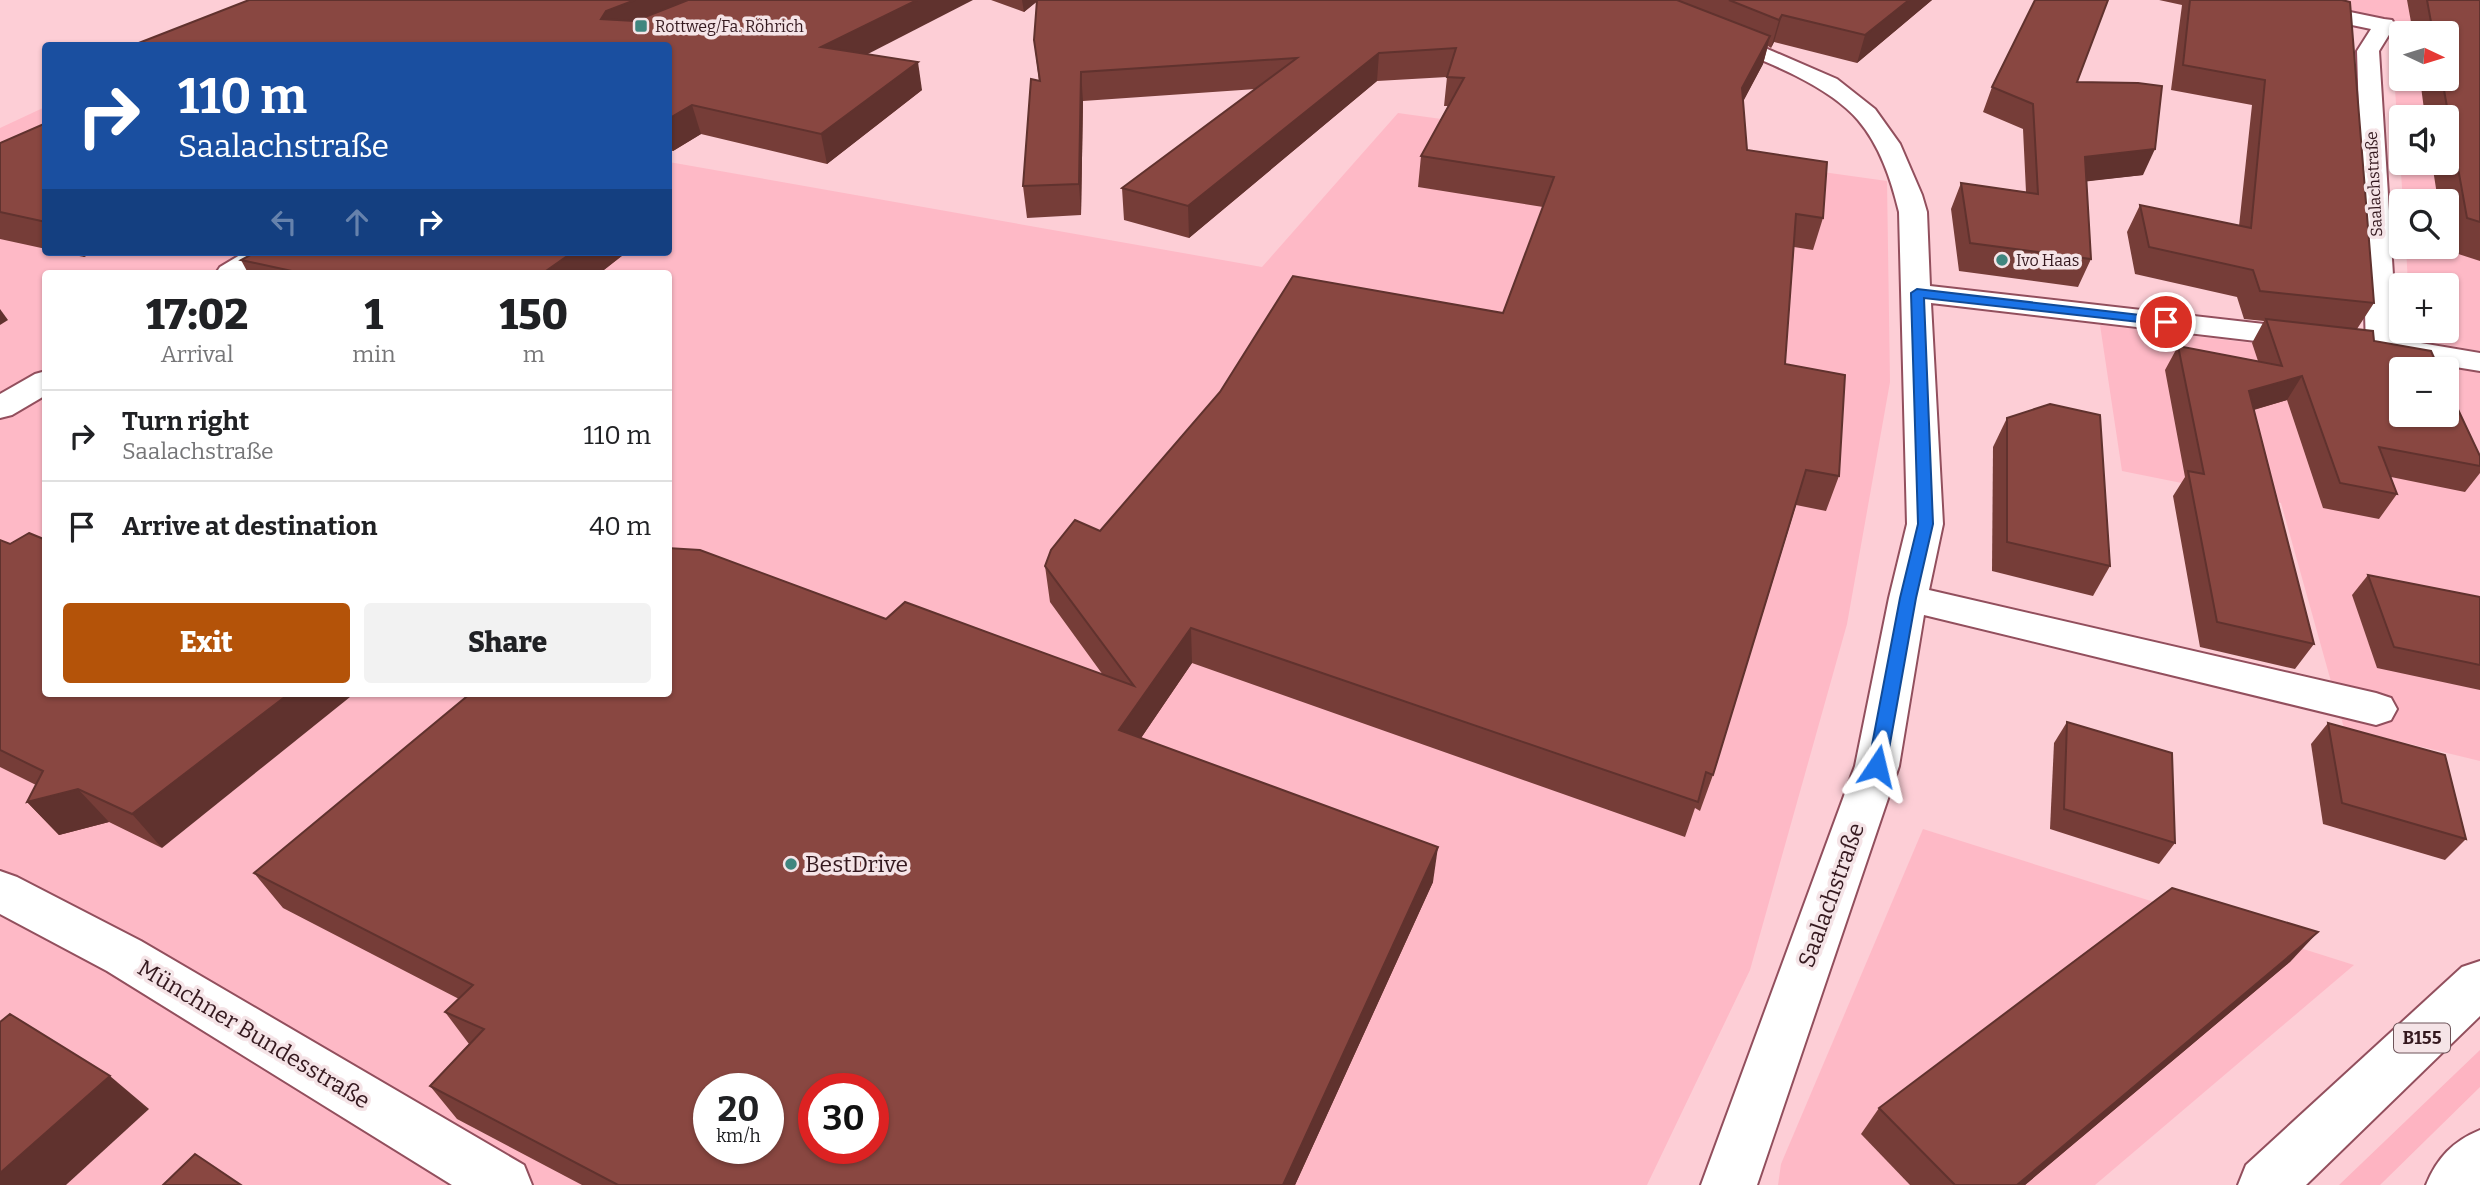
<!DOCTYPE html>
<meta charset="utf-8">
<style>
body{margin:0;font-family:Bitter,serif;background:#f2f2f2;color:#202124;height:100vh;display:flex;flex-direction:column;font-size:26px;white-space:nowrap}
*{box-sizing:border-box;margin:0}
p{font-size:23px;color:#757577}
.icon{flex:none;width:38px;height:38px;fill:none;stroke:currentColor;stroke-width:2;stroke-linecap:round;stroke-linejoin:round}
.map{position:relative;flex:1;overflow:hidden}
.details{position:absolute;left:42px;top:270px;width:630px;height:427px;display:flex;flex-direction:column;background:#fff;border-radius:7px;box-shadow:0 2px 5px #0004}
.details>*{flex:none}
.banner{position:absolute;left:42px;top:42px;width:630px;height:214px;border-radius:7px;box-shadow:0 2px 5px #0004;background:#1a4fa0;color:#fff;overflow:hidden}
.needle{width:46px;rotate:94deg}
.buttons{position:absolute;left:2389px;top:21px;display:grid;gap:14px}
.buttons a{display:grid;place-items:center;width:70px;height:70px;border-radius:7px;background:#fff;box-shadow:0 2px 5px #0004;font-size:35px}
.speed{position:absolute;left:693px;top:1073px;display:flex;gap:14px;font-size:35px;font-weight:700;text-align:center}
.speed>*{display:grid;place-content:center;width:91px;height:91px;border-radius:50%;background:#fff;box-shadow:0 2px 5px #0004;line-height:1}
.speed small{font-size:18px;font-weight:400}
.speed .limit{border:10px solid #d22;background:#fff;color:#111}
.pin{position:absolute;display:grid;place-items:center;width:60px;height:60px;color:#fff;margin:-30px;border:4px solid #fff;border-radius:50%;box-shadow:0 2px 7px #0007}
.me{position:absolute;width:77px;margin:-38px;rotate:10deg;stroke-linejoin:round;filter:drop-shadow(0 0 5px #0008)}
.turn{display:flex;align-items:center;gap:24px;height:147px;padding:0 21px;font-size:32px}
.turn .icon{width:91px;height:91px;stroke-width:2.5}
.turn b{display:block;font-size:49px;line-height:60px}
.lanes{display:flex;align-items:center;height:66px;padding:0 21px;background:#0003;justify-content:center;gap:35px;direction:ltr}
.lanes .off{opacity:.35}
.eta{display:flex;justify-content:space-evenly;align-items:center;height:119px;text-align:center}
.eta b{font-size:42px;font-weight:800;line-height:49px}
.action{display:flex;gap:14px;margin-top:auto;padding:14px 21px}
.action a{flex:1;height:80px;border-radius:7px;background:#b45309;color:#fff;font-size:28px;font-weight:800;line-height:80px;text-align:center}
.action a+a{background:#f2f2f2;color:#202124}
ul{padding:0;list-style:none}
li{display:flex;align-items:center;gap:21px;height:91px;padding:0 21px;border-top:2px solid #e0e0e0}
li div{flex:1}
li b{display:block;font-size:26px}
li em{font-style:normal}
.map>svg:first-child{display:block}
.built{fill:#feb9c6;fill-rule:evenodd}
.green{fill:#feb4c2}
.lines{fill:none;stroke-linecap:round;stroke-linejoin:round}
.street-casing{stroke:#924f5d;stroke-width:4}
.primary-casing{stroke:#924f5d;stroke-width:4}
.street{fill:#fff;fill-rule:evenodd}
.primary{fill:#fff;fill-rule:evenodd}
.wall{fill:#763d38}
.shaded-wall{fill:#60322e}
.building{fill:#894741;stroke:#60322e;stroke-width:2;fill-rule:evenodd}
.route{fill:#1a73e8;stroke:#114b97;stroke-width:2}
.poi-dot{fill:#40867f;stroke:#f5e4e7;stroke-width:2.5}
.labels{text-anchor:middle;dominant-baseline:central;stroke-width:7;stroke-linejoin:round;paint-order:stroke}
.far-poi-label{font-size:16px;fill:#34181e;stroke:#f5e4e7;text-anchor:start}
.far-street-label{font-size:16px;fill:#34181e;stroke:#f5e4e7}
.shield{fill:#f5e4e7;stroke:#6e555a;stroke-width:2}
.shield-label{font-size:18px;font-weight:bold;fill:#34181e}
.near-poi-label{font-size:23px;fill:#34181e;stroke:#f5e4e7;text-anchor:start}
.near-street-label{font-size:23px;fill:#34181e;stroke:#f5e4e7}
</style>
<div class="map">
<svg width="2480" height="1185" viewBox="0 0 2480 1185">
<rect width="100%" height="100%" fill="#fdced6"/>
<!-- built -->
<g class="built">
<path d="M 2292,0 L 2480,0 L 2480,351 L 2412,339 L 2412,331 L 2446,331 L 2446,285 L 2408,285 L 2406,247 L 2446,247 L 2446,201 L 2403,201 L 2390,20 ZM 2401,33 L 2446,33 L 2446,79 L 2401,79 ZM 2401,117 L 2446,117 L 2446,163 L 2401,163 Z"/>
<path d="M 45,107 L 46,252 L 668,252 L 669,162 L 1262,267 L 1398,113 L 1887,181 L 1890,382 L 1847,624 L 1750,970 L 1647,1185 L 0,1185 L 0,128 ZM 46,273 L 668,273 L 668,693 L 46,693 ZM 709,1088 L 768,1088 L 768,1148 L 709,1148 ZM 814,1088 L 873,1088 L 873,1148 L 814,1148 Z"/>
<path d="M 2100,325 L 2414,362 L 2480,372 L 2480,761 L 2344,728 L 2281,503 L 2122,471 ZM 2401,369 L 2446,369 L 2446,415 L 2401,415 Z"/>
<path d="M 1923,829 L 2354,965 L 2095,1185 L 1778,1185 L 1781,1164 Z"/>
</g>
<!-- green -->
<path class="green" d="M 2480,1050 L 2480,1087 L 2380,1185 L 2339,1185 Z"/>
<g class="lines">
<defs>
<g id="street">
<path d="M 1628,0 L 1654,0 L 1837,79 L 1875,109 L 1900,144 L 1922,195 L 1927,212 L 1930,286 L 2308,329 L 2319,331 L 2323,338 L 2319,345 L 2308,347 L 1931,303 L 1943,524 L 1929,590 L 2376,693 L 2391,698 L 2397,709 L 2391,720 L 2376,725 L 1924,615 L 1899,766 L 1757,1185 L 1701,1185 L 1855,766 L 1889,598 L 1907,524 L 1899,212 C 1891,179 1880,146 1858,120 C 1820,76 1733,50 1679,27 C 1664,21 1637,13 1628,0 Z"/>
<path d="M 2251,0 L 2292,0 L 2384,19 L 2392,20 L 2395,25 L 2379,51 L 2397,339 L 2480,353 L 2480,371 L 2382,355 L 2371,353 L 2366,346 L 2357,51 L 2371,29 L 2261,6 L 2254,4 Z"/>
<path d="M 245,252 L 279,252 C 264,274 239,273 216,273 L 220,267 Z"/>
<path d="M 46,371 L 46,395 L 12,415 L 0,418 L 0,394 L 35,374 Z"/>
<path d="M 0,871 L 17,877 L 141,941 L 524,1165 L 532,1185 L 452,1185 L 107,971 L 0,914 Z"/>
</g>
<g id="primary">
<path d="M 2480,961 L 2480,1016 L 2306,1185 L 2238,1185 L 2246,1165 L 2462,967 Z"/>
<path d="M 2480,1130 L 2480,1185 L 2426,1185 C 2437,1158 2453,1141 2480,1130 Z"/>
</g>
</defs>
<!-- street casing -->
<use href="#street" class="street-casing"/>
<!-- primary casing -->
<use href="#primary" class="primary-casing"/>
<!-- street -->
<use href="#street" class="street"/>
<!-- primary -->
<use href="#primary" class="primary"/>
</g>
<!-- wall -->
<g class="wall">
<path d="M 991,0 L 1932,0 L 1857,63 L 1774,42 L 1771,48 L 1768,46 L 1763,64 L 1743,101 L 1747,150 L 1823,218 L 1813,250 L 1794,247 L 1785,364 L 1839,476 L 1826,511 L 1796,505 L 1713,775 L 1700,811 L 1695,808 L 1685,837 L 1192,663 L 1141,738 L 1433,882 L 1295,1185 L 582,1185 L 457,1119 L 430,1086 L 469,1044 L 445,1012 L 459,999 L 283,908 L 254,873 L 886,619 L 1103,675 L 1050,602 L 1045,566 L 1100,531 L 1503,313 L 1543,207 L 1418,187 L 1421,156 L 1448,106 L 1444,106 L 1447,77 L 1377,81 L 1189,238 L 1124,220 L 1122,188 L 1256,89 L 1083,101 L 1081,215 L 1027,218 L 1023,186 L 1039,81 L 1034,40 L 1037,1 L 1024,12 Z"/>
<path d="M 2159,0 L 2342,0 L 2374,303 L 2357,329 L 2374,341 L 2480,456 L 2480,473 L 2465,492 L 2391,477 L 2397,494 L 2379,519 L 2323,508 L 2287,400 L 2254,410 L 2314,644 L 2295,669 L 2200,647 L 2173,496 L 2185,477 L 2165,370 L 2178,346 L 2258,361 L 2252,343 L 2264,321 L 2244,319 L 2237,297 L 2135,274 L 2127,232 L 2140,205 L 2239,226 L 2252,105 L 2171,90 L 2182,5 Z"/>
<path d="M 2407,0 L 2480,0 L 2480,261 L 2446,250 L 2446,201 L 2438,201 L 2432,163 L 2446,163 L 2446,117 L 2425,117 L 2420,79 L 2446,79 L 2446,33 L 2413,33 Z"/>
<path d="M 668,46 L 868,54 L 922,90 L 827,164 L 701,134 L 673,151 L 668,150 Z"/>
<path d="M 2077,82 L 2143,175 L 2086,181 L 2091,259 L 2078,287 L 1959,271 L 1951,209 L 1961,183 L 2026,192 L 2023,129 L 1983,112 L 1992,87 Z"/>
<path d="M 46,123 L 46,249 L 0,239 L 0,143 Z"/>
<path d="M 60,252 L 94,252 L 84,257 Z"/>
<path d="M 256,252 L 622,252 L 623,255 L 600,273 L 248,273 L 241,260 Z"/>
<path d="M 2007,418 L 2110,566 L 2093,596 L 1992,571 L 1993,447 Z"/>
<path d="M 0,540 L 162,848 L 109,822 L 59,835 L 27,802 L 36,785 L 0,767 Z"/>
<path d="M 2368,575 L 2480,597 L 2480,690 L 2377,668 L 2352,595 Z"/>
<path d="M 2067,722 L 2175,843 L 2159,864 L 2050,829 L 2054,743 Z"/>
<path d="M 2328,723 L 2466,839 L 2445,860 L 2323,824 L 2311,744 Z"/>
<path d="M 2291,961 L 2025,1185 L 1910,1185 L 1861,1134 L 1879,1108 Z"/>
</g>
<!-- shaded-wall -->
<g class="shaded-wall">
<path d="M 635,0 L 711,0 L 614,39 L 601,19 L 606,11 Z"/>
<path d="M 917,0 L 973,0 L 827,75 L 821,47 Z"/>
<path d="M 1022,0 L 1039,0 L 1024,12 Z"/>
<path d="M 1909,0 L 1932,0 L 1857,63 L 1865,35 Z"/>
<path d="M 1782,15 L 1774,42 L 1771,48 L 1779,20 Z"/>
<path d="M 1770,36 L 1763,64 L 1735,117 L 1742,88 Z"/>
<path d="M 1379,53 L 1377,81 L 1189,238 L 1188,206 Z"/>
<path d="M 918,62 L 922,90 L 827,164 L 821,134 Z"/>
<path d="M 1081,72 L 1083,101 L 1081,215 L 1079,184 Z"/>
<path d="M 692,105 L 701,134 L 673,151 L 668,137 L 668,119 Z"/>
<path d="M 2155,149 L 2143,175 L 2073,183 L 2085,157 Z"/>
<path d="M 80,252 L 94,252 L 84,257 Z"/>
<path d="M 573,252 L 622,252 L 623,255 L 600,273 L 543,273 Z"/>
<path d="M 0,309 L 8,320 L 0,325 Z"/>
<path d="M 2302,376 L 2287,400 L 2235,415 L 2249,391 Z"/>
<path d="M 1191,628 L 1192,663 L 1122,766 L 1119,730 Z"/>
<path d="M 290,693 L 355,693 L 162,848 L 132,814 Z"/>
<path d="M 78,789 L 109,822 L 59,835 L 27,802 Z"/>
<path d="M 1438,847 L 1433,882 L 1295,1185 L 1283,1185 Z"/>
<path d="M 2318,932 L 2291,961 L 2025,1185 L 2017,1185 Z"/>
<path d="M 110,1076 L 149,1109 L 66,1185 L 0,1185 L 0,1173 Z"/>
</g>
<!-- building -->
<g class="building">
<path d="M 249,0 L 635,0 L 606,11 L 601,19 L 635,21 L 688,0 L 917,0 L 821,47 L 918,62 L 821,134 L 692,105 L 668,119 L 668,46 L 131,46 Z"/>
<path d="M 1037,0 L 1677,0 L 1770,36 L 1742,88 L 1747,150 L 1827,162 L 1823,218 L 1796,214 L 1785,364 L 1845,375 L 1839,476 L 1806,470 L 1713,775 L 1706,772 L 1698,802 L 1191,628 L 1119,730 L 1438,847 L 1283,1185 L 618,1185 L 430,1086 L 484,1029 L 445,1012 L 473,985 L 254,873 L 471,693 L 668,693 L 668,548 L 700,550 L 886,619 L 905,602 L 1134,686 L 1045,566 L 1051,550 L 1075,520 L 1100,531 L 1220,392 L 1293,276 L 1503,313 L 1554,177 L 1421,156 L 1464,78 L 1447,77 L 1456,48 L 1379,53 L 1188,206 L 1122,188 L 1297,58 L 1081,72 L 1079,184 L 1023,186 L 1031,79 L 1040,81 L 1034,40 ZM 709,1088 L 768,1088 L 768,1148 L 709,1148 ZM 814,1088 L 873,1088 L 873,1148 L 814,1148 Z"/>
<path d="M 1729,0 L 1909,0 L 1865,35 L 1782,15 L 1779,20 Z"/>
<path d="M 2035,0 L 2108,0 L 2077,82 L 2138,83 L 2162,86 L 2155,149 L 2085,157 L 2091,259 L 1970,243 L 1961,183 L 2038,194 L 2033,104 L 1992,87 Z"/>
<path d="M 2190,0 L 2342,0 L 2350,2 L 2374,303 L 2260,291 L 2253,270 L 2149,247 L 2140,205 L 2251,228 L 2265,80 L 2183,65 Z"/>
<path d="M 2427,0 L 2480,0 L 2480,222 L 2467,218 L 2442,79 L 2446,79 L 2446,33 L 2433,33 Z"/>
<path d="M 46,123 L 46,222 L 0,212 L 0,143 Z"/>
<path d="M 256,252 L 573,252 L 543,273 L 301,273 L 241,260 Z"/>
<path d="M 2266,319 L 2373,331 L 2374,341 L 2431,351 L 2439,369 L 2401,369 L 2401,415 L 2446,415 L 2446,384 L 2480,456 L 2480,466 L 2379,447 L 2397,494 L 2340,483 L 2302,376 L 2249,391 L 2314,644 L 2217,622 L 2188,471 L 2204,474 L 2178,346 L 2282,366 Z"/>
<path d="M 2050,404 L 2100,415 L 2110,566 L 2007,542 L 2007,418 Z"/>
<path d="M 29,533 L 46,540 L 46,693 L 290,693 L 132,814 L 78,789 L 27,802 L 43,771 L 0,750 L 0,540 L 10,544 Z"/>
<path d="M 2368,575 L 2480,597 L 2480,665 L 2394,647 Z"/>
<path d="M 2067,722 L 2172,753 L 2175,843 L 2064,809 Z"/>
<path d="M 2328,723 L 2445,755 L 2466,839 L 2342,803 Z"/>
<path d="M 2172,888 L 2318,932 L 2017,1185 L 1955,1185 L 1879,1108 Z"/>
<path d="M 10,1014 L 110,1076 L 0,1173 L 0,1022 Z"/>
<path d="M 195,1154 L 241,1185 L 163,1185 Z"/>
</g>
<!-- route -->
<path class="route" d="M 1917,289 L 2166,318 L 2172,322 L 2166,325 L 1924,298 L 1933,524 L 1916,598 L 1886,766 L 1884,771 L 1871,771 L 1868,766 L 1900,598 L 1918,524 L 1911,293 Z"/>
<!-- markers -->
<g class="poi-dot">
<rect x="634" y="19" width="14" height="14" rx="3.5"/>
<circle cx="2002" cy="260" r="7"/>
<circle cx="791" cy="864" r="7"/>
</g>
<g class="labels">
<!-- far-poi labels -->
<g class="far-poi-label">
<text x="655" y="26">Rottweg/Fa. Röhrich</text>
<text x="2016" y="260">Ivo Haas</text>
</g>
<!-- far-street labels -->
<g class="far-street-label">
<text transform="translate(2374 184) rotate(-93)">Saalachstraße</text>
</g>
<!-- shield labels -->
<rect class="shield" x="2394" y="1023.5" width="56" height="29" rx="5"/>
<g class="shield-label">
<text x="2422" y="1038">B155</text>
</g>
<!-- near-poi labels -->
<g class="near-poi-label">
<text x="805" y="864">BestDrive</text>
</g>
<!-- near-street labels -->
<g class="near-street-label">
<text transform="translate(1831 895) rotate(-70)">Saalachstraße</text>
<text transform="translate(254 1034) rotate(31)">Münchner Bundesstraße</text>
</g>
</g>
</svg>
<div class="buttons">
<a><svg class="needle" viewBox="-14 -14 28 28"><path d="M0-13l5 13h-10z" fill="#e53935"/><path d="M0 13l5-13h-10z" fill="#757577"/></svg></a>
<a><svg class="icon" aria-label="sound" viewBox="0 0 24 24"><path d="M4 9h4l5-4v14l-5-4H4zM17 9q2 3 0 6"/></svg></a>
<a><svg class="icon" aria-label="search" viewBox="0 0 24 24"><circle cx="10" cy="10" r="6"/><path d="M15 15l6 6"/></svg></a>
<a>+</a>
<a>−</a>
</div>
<div class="speed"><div>20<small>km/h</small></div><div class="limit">30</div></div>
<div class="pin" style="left:2166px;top:322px;background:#d93025"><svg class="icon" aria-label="arrive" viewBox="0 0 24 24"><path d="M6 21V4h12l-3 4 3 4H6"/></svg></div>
<svg class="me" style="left:1877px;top:766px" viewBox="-20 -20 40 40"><path d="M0-17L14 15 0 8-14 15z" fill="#1a73e8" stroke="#fff" stroke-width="4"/></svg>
<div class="banner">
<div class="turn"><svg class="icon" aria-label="right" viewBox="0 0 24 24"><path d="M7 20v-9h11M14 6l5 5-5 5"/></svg><div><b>110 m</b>Saalachstraße</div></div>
<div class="lanes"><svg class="icon off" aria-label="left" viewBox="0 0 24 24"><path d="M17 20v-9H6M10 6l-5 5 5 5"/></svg><svg class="icon off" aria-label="ahead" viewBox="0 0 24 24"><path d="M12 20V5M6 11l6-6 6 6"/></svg><svg class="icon" aria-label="right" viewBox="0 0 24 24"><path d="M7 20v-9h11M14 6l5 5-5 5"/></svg></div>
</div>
<section class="details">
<div class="eta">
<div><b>17:02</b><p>Arrival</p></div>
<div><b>1</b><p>min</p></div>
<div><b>150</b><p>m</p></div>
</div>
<ul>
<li><svg class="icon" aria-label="right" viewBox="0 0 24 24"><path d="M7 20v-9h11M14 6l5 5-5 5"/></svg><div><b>Turn right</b><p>Saalachstraße</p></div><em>110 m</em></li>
<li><svg class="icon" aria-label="arrive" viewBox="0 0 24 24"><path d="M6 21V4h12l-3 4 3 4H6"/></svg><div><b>Arrive at destination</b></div><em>40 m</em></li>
</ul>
<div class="action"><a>Exit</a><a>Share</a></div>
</section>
</div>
